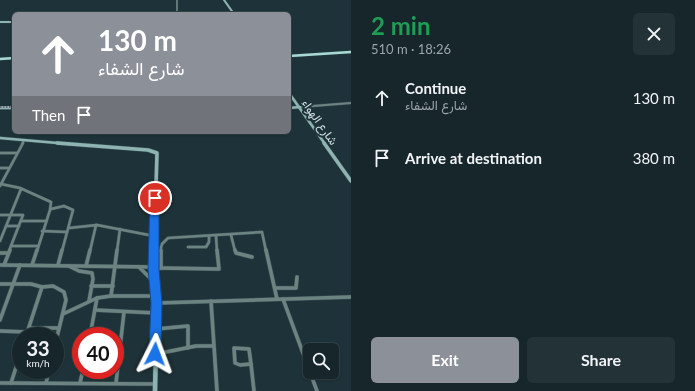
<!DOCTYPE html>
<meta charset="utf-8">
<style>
body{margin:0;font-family:Lato,Vazirmatn,sans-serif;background:#233237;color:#f1f3f6;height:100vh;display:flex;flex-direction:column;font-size:15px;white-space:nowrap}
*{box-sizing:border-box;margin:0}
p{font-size:13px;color:#9ea5a9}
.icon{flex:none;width:22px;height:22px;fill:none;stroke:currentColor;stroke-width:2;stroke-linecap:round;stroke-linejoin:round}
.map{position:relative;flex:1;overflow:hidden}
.sheet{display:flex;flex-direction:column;background:#16262b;width:344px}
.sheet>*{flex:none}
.guide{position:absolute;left:12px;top:12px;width:279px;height:122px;border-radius:6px;box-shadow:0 1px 3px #0004,0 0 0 1px #354347;background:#8c9099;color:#fff;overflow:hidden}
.buttons{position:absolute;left:303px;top:343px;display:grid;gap:8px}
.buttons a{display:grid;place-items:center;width:36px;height:36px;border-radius:6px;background:#16262b;box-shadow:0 1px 3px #0004,0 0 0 1px #354347;font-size:20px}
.speed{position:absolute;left:12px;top:327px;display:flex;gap:8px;font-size:20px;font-weight:700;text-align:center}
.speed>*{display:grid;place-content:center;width:52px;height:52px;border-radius:50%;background:#16262b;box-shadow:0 1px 3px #0004,0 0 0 1px #354347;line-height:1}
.speed small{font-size:10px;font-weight:400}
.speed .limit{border:6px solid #d22;background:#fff;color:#111}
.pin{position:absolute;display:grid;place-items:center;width:34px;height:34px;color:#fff;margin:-17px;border:2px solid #fff;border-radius:50%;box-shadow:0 1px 4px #0007}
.me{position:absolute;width:44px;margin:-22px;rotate:3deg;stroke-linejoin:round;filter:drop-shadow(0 0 3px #0008)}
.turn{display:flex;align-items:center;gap:14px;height:84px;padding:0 20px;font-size:18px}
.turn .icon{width:52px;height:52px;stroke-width:2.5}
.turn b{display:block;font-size:28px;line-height:34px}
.then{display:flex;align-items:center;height:38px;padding:0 20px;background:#0003;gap:8px;font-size:15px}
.round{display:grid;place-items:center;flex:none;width:42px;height:42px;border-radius:6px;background:#233237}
.head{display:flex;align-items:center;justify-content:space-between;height:68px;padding:0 20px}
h1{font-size:24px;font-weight:700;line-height:30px;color:#1e9e55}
.button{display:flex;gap:8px;margin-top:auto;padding:8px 20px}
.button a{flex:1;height:46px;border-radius:6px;background:#8c9099;color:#fff;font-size:16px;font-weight:700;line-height:46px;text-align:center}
.button a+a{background:#233237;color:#f1f3f6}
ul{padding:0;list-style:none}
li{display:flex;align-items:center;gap:12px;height:60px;padding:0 20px}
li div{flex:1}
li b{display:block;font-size:15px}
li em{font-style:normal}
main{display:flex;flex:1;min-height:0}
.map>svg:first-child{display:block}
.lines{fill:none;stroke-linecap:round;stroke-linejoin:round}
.street-far3-casing{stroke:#3b4f54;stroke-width:2}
.street-far2-casing{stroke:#3b4f54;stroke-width:3}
.street-far1-casing{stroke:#3b4f54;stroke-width:3.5}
.street-casing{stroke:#3b4f54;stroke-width:4.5}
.secondary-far3-casing{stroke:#3b4f54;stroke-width:2.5}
.secondary-far2-casing{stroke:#3b4f54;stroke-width:3.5}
.secondary-far1-casing{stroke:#3b4f54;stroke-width:4.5}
.secondary-casing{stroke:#3b4f54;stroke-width:5.5}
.primary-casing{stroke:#3b4f54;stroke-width:3}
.street-far3{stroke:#6c8481;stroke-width:1.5}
.street-far2{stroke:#6c8481;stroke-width:2}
.street-far1{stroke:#6c8481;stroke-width:2.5}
.street{stroke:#6c8481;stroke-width:3.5}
.secondary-far3{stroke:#8db4b0;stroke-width:2}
.secondary-far2{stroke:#8db4b0;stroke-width:2.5}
.secondary-far1{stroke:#8db4b0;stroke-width:3.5}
.secondary{stroke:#8db4b0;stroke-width:4.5}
.primary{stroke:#a7d9d4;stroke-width:2.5}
.rail-casing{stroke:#9cabb0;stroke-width:2}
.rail{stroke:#1e3339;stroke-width:1;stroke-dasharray:1.5;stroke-linecap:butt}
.route{fill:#1a73e8;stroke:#114b97}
.labels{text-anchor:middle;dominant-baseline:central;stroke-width:4;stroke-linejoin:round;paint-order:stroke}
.street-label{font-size:12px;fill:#d2dfe3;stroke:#1e3339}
</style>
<main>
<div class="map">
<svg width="351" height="391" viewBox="0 0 351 391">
<rect width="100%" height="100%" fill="#1e3339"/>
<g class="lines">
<defs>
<path id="street-far3" d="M 177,0 L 177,14"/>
<g id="street-far2">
<path d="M 300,107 L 351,103"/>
<path d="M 22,144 L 24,140"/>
</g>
<g id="street-far1">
<path d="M 0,153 L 17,153"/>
<path d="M 0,168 L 9,168"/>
<path d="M 1,184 L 20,188 L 51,202 L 50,210 L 37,251"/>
<path d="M 0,186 L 23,143"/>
<path d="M 51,209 L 64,206 L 73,210 L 62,251"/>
<path d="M 0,215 L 23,215 L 9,251"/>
<path d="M 21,221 L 46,221"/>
<path d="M 6,226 L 19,226"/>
<path d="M 69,228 L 97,225 L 154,236"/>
<path d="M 42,231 L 67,232"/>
<path d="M 231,235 L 235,251"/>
<path d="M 216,236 L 217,251"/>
<path d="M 0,241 L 21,189"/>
<path d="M 11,246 L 38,246"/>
<path d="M 188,247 L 206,247 L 209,242 L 209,236"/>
<path d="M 90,251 L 96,225"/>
<path d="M 117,251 L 120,229"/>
<path d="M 160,251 L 162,244 L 168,238 L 262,232 L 266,251"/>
</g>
<g id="street">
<path d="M 235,250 L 236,253 L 252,257"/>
<path d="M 266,250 L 277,299"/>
<path d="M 0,253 L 8,253"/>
<path d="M 0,265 L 153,267"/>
<path d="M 4,265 L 10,250"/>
<path d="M 32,265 L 37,250"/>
<path d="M 58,265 L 62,250"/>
<path d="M 69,266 L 79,271 L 92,273 L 93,279 L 89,301"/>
<path d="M 86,266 L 90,250"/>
<path d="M 139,267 L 154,282"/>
<path d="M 161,268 L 219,269 L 217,250"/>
<path d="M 154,269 L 161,268 L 161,250"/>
<path d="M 0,284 L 31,284 L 42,287 L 53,286 L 64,292 L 66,300 L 55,345"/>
<path d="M 91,286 L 113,286"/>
<path d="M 275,288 L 296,288 L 297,277"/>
<path d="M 111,296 L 117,250"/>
<path d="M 283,299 L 317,391"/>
<path d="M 211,301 L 217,391"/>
<path d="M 157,303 L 351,297"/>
<path d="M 95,310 L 156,313"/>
<path d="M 63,314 L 97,298 L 111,296 L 156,296"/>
<path d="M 0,320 L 20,265"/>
<path d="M 29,328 L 59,328"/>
<path d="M 156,329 L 188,326 L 188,348"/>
<path d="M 0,331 L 27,332"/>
<path d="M 26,336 L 42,287"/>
<path d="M 90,336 L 97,298"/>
<path d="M 234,348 L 249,349 L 251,364 L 240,365 L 235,363 Z"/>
<path d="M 156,354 L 196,346 L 213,346"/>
<path d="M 251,364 L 254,391"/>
<path d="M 0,383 L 155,384"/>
<path d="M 11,383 L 21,352"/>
<path d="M 46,383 L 49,370"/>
<path d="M 80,383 L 83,370"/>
<path d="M 116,383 L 124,312"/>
</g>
<g id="secondary-far3">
<path d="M 224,0 L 234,14"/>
<path d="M 0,22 L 14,22"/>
</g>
<g id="secondary-far2">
<path d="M 289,93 L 325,144"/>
<path d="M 0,108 L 14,108"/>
<path d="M 289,108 L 300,107"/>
<path d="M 0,138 L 69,144"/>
</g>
<g id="secondary-far1">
<path d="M 57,143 L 148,150 L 157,153 L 154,251"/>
<path d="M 324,143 L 351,181"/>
</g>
<path id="secondary" d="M 154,250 L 153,267 L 157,303 L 155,391"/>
<g id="primary">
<path d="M 289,56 L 351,52"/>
<path d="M 0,59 L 14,58"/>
</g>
</defs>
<!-- street-far3 casing -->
<use href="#street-far3" class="street-far3-casing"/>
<!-- street-far2 casing -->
<use href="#street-far2" class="street-far2-casing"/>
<!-- street-far1 casing -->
<use href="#street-far1" class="street-far1-casing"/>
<!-- street casing -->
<use href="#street" class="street-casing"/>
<!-- secondary-far3 casing -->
<use href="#secondary-far3" class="secondary-far3-casing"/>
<!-- secondary-far2 casing -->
<use href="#secondary-far2" class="secondary-far2-casing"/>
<!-- secondary-far1 casing -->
<use href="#secondary-far1" class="secondary-far1-casing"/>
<!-- secondary casing -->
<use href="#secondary" class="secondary-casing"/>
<!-- primary casing -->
<use href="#primary" class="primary-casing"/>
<!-- street-far3 -->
<use href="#street-far3" class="street-far3"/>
<!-- street-far2 -->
<use href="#street-far2" class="street-far2"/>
<!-- street-far1 -->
<use href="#street-far1" class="street-far1"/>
<!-- street -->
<use href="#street" class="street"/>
<!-- secondary-far3 -->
<use href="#secondary-far3" class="secondary-far3"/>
<!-- secondary-far2 -->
<use href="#secondary-far2" class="secondary-far2"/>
<!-- secondary-far1 -->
<use href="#secondary-far1" class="secondary-far1"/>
<!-- secondary -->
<use href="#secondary" class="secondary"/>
<!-- primary -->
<use href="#primary" class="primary"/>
<defs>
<g id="rail">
<path d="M 0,107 L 14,107"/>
<path d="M 289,113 L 291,113"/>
</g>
</defs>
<!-- rail casing -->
<use href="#rail" class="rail-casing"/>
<!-- rail -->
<use href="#rail" class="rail"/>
</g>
<!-- route -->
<path class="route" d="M 155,195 L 159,198 L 159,269 L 162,303 L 161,354 L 160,358 L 155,360 L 151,358 L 149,354 L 151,303 L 148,269 L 150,198 Z"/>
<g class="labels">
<!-- street labels -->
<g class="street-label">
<text transform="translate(320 122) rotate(55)">شارع الهواء</text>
</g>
</g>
</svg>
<div class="buttons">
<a><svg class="icon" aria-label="search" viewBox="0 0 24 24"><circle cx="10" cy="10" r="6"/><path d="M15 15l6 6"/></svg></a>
</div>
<div class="speed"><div>33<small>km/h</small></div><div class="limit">40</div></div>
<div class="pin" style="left:155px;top:198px;background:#d93025"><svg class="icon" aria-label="arrive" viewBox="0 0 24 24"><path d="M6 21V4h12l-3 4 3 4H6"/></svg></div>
<svg class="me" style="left:155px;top:354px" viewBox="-20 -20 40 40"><path d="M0-17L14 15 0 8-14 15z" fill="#1a73e8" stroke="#fff" stroke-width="4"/></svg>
<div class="guide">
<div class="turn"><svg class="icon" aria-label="ahead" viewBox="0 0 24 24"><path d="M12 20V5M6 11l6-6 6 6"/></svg><div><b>130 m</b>شارع الشفاء</div></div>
<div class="then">Then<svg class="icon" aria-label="arrive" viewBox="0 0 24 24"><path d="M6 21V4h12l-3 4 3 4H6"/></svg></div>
</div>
</div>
<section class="sheet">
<div class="head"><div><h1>2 min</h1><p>510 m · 18:26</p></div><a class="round"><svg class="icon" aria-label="close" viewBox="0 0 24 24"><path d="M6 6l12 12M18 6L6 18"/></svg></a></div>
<ul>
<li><svg class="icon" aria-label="ahead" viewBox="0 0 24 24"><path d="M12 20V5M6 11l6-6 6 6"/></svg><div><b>Continue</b><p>شارع الشفاء</p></div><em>130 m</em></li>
<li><svg class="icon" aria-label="arrive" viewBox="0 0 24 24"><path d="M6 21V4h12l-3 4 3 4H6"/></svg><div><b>Arrive at destination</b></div><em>380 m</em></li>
</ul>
<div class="button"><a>Exit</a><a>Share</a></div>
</section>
</main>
